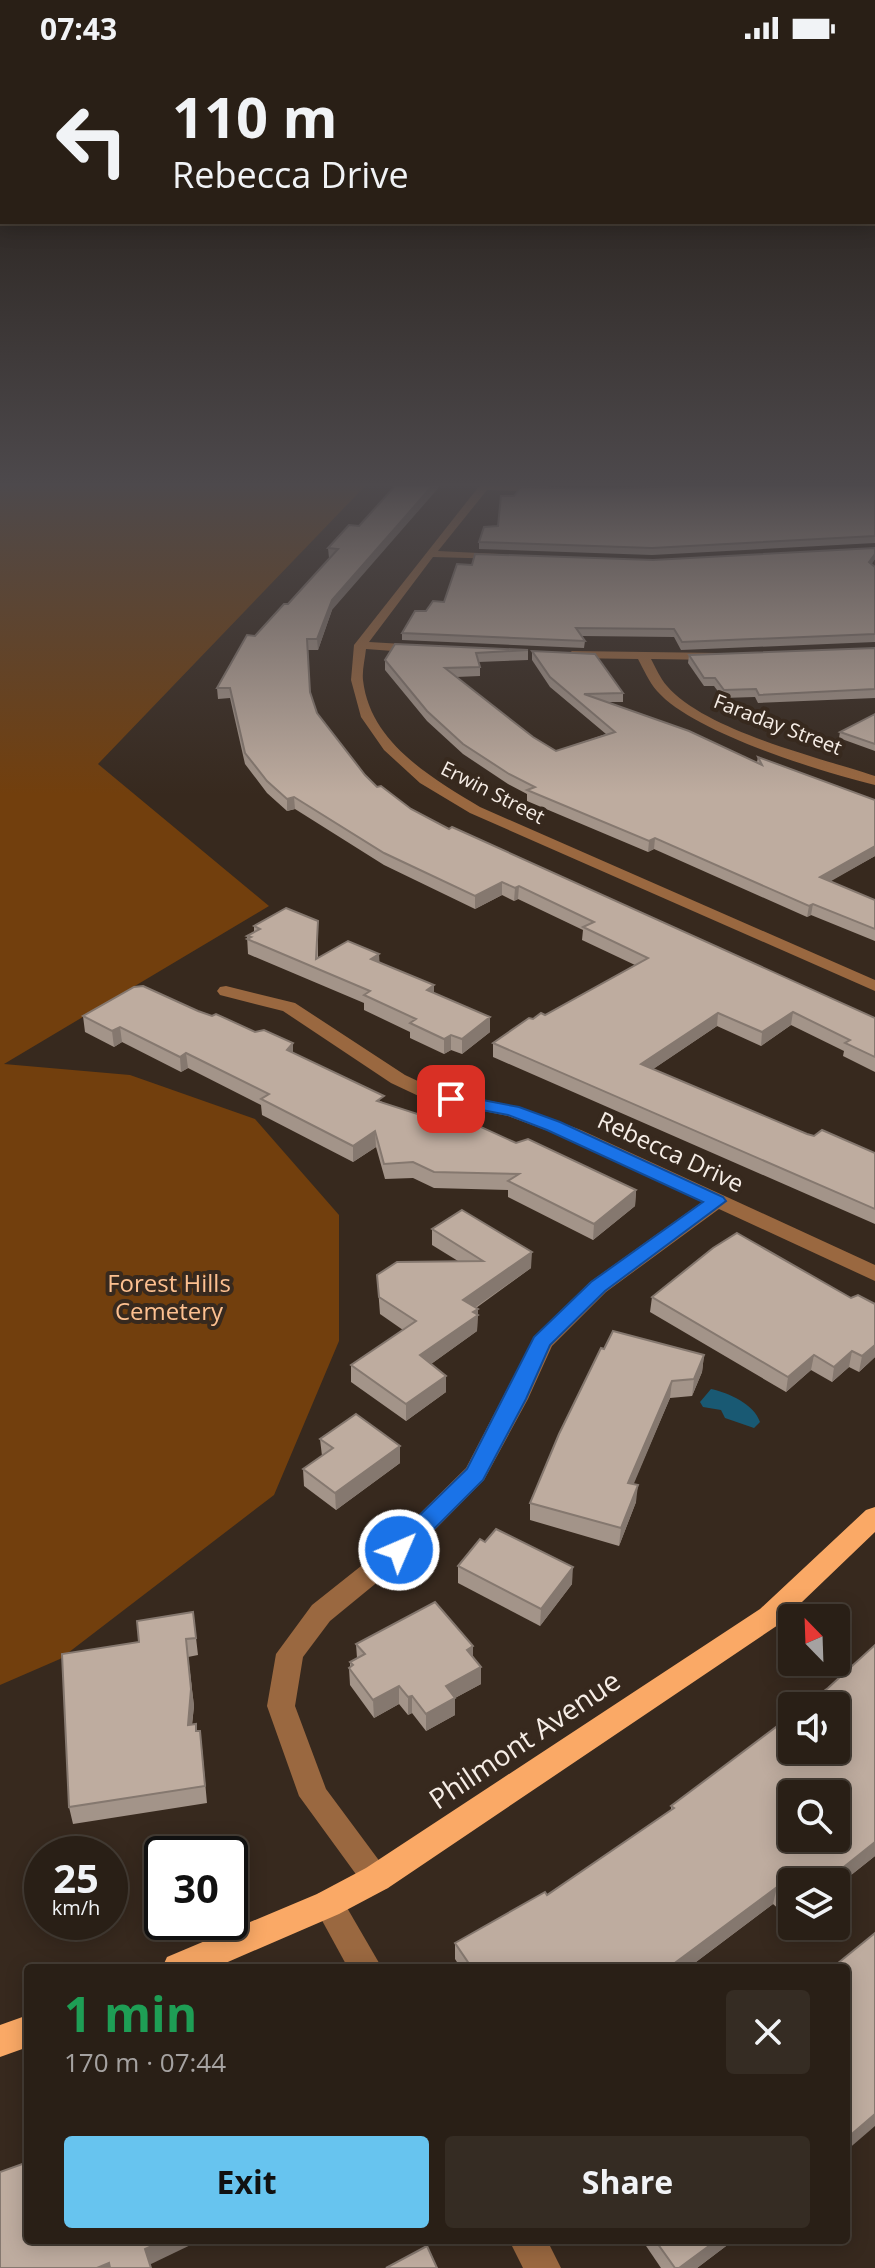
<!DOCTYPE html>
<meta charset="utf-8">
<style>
body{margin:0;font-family:"Open Sans",sans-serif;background:#352c23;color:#f1f3f6;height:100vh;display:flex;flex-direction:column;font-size:30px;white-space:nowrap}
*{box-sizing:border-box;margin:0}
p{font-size:26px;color:#a5a2a1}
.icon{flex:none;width:44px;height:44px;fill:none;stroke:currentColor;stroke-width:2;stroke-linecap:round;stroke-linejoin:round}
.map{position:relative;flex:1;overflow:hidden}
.sheet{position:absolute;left:24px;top:1908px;width:826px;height:280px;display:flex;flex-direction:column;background:#291f16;border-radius:8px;box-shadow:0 4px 20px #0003,0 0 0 2px #453d35}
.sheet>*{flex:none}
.top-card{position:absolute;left:0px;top:0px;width:876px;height:168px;box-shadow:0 4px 20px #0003,0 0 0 2px #453d35;background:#291f16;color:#f1f3f6;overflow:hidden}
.needle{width:52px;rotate:337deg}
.fabs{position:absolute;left:778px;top:1548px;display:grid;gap:16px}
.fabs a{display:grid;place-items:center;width:72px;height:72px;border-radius:8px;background:#291f16;box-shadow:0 4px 20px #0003,0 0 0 2px #453d35;font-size:40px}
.speed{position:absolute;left:24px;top:1780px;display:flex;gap:16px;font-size:40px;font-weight:700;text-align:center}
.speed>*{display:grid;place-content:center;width:104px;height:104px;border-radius:50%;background:#291f16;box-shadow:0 4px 20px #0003,0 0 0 2px #453d35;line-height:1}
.speed small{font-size:20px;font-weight:400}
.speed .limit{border:4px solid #111;border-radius:12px;background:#fff;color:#111}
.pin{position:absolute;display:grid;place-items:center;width:68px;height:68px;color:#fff;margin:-34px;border-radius:16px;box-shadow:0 4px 12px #0006}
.me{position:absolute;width:88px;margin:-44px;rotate:45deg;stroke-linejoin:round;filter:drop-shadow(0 0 6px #0008)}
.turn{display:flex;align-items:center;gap:28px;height:168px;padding:0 40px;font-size:36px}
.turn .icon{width:104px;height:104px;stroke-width:2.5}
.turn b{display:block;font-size:56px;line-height:68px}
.round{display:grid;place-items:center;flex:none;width:84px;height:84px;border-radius:8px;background:#352c23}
.overview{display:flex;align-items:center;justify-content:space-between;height:136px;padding:0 40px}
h1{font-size:48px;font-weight:700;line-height:60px;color:#1e9e55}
.action{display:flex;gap:16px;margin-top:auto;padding:16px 40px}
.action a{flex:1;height:92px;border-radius:8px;background:#67c4ef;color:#111;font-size:32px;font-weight:700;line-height:92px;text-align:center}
.action a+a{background:#352c23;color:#f1f3f6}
.status{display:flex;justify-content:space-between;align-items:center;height:56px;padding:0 40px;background:#291f16;direction:ltr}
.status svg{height:22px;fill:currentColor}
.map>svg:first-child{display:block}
.green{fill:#723f0d}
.water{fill:#195973}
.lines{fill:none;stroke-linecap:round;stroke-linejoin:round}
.minor{fill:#9a6840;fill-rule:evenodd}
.major{fill:#faa966;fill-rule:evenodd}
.wall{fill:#a39489}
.shaded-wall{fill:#85786f}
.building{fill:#beac9f;stroke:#85786f;stroke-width:2;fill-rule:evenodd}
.route{fill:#1a73e8;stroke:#114b97;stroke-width:2}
.labels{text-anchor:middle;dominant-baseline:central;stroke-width:8;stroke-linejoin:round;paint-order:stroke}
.far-street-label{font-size:20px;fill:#f6ede6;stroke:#37291e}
.street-label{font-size:24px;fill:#f6ede6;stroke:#37291e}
.park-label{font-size:24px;fill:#fdc090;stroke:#37291e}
.near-street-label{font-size:28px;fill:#f6ede6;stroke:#37291e}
</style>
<div class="status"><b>07:43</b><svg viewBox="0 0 49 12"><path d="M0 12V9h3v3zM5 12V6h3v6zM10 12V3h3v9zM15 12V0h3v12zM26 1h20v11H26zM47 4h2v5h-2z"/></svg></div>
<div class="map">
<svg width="875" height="2212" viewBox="0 0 875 2212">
<rect width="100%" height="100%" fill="#37291e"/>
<!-- green -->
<path class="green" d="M 0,429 L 366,429 L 98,708 L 269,850 L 4,1008 L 130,1019 L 255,1063 L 339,1159 L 339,1285 L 274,1439 L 60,1603 L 0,1629 Z"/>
<!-- water -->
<path class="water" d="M 711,1333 C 729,1337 754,1348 760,1366 L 754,1372 L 725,1362 L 721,1354 L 703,1351 L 700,1346 Z"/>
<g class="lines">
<!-- minor -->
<g class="minor">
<path d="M 480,429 L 548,430 L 553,433 L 548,436 L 487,434 L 438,495 L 499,498 L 503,499 L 503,503 L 433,501 L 369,586 L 420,589 L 426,593 L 420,597 L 366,593 C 365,603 362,614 363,624 C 370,687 432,722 480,751 L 875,924 L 875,935 L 470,757 L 420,727 L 384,694 L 361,661 L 351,624 L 354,589 Z"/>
<path d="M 572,595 L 720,597 L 720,603 L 716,604 L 651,603 C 656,612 660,622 667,630 C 706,675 818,701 875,720 L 875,729 C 819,715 694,677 657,635 C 649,626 644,614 638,603 L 568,602 L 566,599 Z"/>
<path d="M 226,930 L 295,947 L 405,1019 L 437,1034 L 520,1051 L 581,1074 L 875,1209 L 875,1225 L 719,1153 L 606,1236 L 552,1290 L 528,1343 L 484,1424 L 408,1501 L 330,1565 L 303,1601 L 295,1650 L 326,1733 L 392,1822 L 388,1832 L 377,1836 L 366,1832 L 299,1740 L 267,1650 L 276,1598 L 312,1549 L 390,1487 L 466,1412 L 534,1281 L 590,1226 L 702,1146 L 567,1082 L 508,1060 L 425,1043 L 391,1027 L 283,955 L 220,939 L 217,935 L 220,931 Z"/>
<path d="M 328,1834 L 339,1838 L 382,1912 L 348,1912 L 313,1848 L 317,1838 Z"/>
<path d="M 509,2184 L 547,2184 L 561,2212 L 523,2212 Z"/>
</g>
<!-- major -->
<g class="major">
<path d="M 875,1451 L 875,1476 L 778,1569 L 388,1832 L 339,1858 L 214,1912 L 162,1912 L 167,1901 L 317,1838 L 366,1812 L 760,1553 L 866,1454 Z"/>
<path d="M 28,1959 L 28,1991 L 0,2001 L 0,1969 Z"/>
</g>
</g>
<!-- wall -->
<g class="wall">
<path d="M 875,429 L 875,487 L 652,499 L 479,493 L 479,486 L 498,470 L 514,440 L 595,433 Z"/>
<path d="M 349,469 L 332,554 L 318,594 L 308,594 L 310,636 L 317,657 L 365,719 L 377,731 L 411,753 L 449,773 L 875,962 L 875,1016 L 843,1000 L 844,995 L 791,969 L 761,990 L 717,970 L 653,1013 L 807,1078 L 875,1097 L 875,1168 L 493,1001 L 493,987 L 533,963 L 545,959 L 635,909 L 582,884 L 583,874 L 518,843 L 514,845 L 502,839 L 475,853 L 384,809 L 295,753 L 287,755 L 267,737 L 245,708 L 230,642 L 218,643 L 217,632 L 255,580 L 288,548 L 330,502 L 329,502 L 328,492 Z"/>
<path d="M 875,492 L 875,503 L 871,508 L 875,511 L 875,586 L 681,594 L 674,581 L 582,580 L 585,585 L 584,592 L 402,584 L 402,577 L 426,555 L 444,546 L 472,509 L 653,504 Z"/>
<path d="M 395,588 L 528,594 L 528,604 L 478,606 L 480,611 L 480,620 L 456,621 L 533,681 L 556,695 L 606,678 L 550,631 L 532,604 L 532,595 L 623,637 L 623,646 L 608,646 L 757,706 L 758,701 L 875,744 L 875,800 L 830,825 L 875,844 L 875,885 L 811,859 L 807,861 L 654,793 L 648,796 L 527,745 L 527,738 L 508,728 L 463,698 L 427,665 L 385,614 L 385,604 Z"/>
<path d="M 875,592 L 875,642 L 758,647 L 755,641 L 723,642 L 714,630 L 704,630 L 688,607 L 689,599 Z"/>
<path d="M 875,658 L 875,695 L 839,682 L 840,676 Z"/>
<path d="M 254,870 L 318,879 L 318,903 L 379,907 L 434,929 L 434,937 L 490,976 L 462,998 L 451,994 L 444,998 L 410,982 L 410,976 L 364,954 L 364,947 L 248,898 L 247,880 L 254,876 Z"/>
<path d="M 198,955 L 293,997 L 384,1047 L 442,1066 L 516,1087 L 636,1134 L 635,1150 L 593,1184 L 508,1141 L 508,1134 L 434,1132 L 413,1122 L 385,1123 L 376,1091 L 353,1106 L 262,1059 L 261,1049 L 188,1012 L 181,1016 L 122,986 L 114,991 L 85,976 L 83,960 Z"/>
<path d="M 432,1173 L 531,1212 L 476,1252 L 478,1253 L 477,1275 L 431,1308 L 446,1336 L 406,1365 L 351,1326 L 351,1309 L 403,1274 L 380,1258 L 377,1219 L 458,1205 L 432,1189 Z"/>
<path d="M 652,1241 L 851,1242 L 875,1248 L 875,1301 L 859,1316 L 849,1311 L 832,1326 L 811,1314 L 786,1336 L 650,1256 Z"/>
<path d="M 604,1293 L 704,1299 L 702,1316 L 692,1340 L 670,1342 L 633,1428 L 636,1446 L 619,1490 L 530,1464 L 530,1447 Z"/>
<path d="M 320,1383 L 400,1390 L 400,1407 L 336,1454 L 304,1430 L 303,1413 L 322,1400 Z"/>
<path d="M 485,1486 L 572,1528 L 540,1570 L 458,1527 L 458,1510 Z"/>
<path d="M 193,1556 L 198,1599 L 188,1601 L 194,1650 L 192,1669 L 197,1675 L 202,1692 L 207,1747 L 73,1768 L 69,1751 L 139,1586 Z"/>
<path d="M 356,1588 L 473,1600 L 481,1628 L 455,1642 L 455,1659 L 426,1675 L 412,1657 L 408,1659 L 399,1648 L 374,1662 L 350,1629 L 349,1612 L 350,1611 L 350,1606 L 357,1602 Z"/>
<path d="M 671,1750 L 875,1800 L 836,1831 L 836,1826 L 792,1826 L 781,1855 L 773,1848 L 688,1912 L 461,1912 L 455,1903 L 455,1887 L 547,1839 L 671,1754 Z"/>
<path d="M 642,2184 L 734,2184 L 697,2212 L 661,2212 Z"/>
</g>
<!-- shaded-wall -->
<g class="shaded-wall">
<path d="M 433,429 L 441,429 L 332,554 L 318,594 L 317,583 L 332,544 Z"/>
<path d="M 875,498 L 875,503 L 868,514 L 869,506 Z"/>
<path d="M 294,741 L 295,753 L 287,755 L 287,743 Z"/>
<path d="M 655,782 L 654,793 L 648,796 L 649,785 Z"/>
<path d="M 875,790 L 875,800 L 819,832 L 820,821 Z"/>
<path d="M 502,826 L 502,839 L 475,853 L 475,840 Z"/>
<path d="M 519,830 L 518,843 L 514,845 L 515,832 Z"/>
<path d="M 813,848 L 811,859 L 807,861 L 809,850 Z"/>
<path d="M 379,898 L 380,913 L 371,903 Z"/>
<path d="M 434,929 L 434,944 L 427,934 Z"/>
<path d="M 793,956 L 791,969 L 761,990 L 762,976 Z"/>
<path d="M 718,957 L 717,970 L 640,1022 L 641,1008 Z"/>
<path d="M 490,961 L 490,976 L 462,998 L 462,983 Z"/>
<path d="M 120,971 L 122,986 L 114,991 L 112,975 Z"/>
<path d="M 451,979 L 451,994 L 444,998 L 444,983 Z"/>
<path d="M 293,987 L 293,1003 L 287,994 Z"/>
<path d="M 186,997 L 188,1012 L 181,1016 L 180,1001 Z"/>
<path d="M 375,1075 L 376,1091 L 353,1106 L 353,1090 Z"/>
<path d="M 636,1134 L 635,1150 L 593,1184 L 594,1168 Z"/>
<path d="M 532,1196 L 531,1212 L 463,1260 L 463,1244 Z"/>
<path d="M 478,1253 L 477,1275 L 420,1316 L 420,1299 Z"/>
<path d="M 875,1289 L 875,1301 L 859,1316 L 862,1300 Z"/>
<path d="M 852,1295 L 849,1311 L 832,1326 L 834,1311 Z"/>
<path d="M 704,1299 L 702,1316 L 692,1340 L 694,1323 Z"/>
<path d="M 814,1299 L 811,1314 L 786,1336 L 788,1321 Z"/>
<path d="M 446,1320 L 446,1336 L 406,1365 L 406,1348 Z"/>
<path d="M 672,1325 L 670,1342 L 627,1444 L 628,1427 Z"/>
<path d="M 400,1390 L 400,1407 L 336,1454 L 335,1437 Z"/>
<path d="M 638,1429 L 636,1446 L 619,1490 L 621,1472 Z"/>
<path d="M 573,1511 L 572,1528 L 540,1570 L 541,1553 Z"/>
<path d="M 186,1583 L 194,1650 L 190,1686 L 188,1669 Z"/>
<path d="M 473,1590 L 473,1607 L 467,1594 Z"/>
<path d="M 481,1611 L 481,1628 L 455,1642 L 455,1659 L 426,1675 L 426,1658 L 446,1630 Z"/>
<path d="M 399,1630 L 399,1648 L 374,1662 L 373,1644 Z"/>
<path d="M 412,1640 L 412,1657 L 408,1659 L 408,1641 Z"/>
<path d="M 875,1786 L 875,1800 L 836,1831 L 836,1826 L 825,1826 Z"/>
<path d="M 812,1815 L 810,1826 L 799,1826 Z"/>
<path d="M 777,1831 L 773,1848 L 688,1912 L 668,1912 Z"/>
<path d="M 792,1832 L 792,1846 L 781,1855 L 784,1838 Z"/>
<path d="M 875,2058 L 875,2070 L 846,2095 L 846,2083 Z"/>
<path d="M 165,2184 L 201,2184 L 149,2209 L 145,2193 Z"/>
<path d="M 717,2184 L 734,2184 L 697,2212 L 679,2212 Z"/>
<path d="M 109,2207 L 110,2212 L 97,2212 Z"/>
</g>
<!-- building -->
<g class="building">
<path d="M 396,429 L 433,429 L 332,544 L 317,583 L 307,583 L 310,636 L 317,657 L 365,719 L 377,731 L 381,730 L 411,753 L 449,773 L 452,771 L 875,962 L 875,1001 L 845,987 L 850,984 L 793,956 L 762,976 L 718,957 L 641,1008 L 807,1078 L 814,1080 L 822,1074 L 875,1097 L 875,1153 L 493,987 L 529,962 L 533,963 L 541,957 L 545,959 L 648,902 L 583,871 L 594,866 L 519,830 L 515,832 L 502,826 L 475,840 L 384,797 L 294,741 L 287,743 L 267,725 L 245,697 L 230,632 L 217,632 L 247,579 L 255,580 L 284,548 L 288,548 L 338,493 L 328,492 L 349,469 L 359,470 Z"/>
<path d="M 717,429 L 875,429 L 875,480 L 652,492 L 479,486 L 484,471 L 498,470 L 501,440 L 514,440 L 521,431 L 595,433 Z"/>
<path d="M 875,492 L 875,498 L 869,506 L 875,511 L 875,578 L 682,586 L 674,573 L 576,572 L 585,585 L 402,577 L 415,555 L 426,555 L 433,545 L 444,546 L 457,508 L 472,509 L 475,498 L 653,504 Z"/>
<path d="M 395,588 L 528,594 L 476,597 L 480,611 L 445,612 L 533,681 L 556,695 L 615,676 L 550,621 L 532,595 L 595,598 L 623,637 L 584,638 L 689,675 L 762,709 L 758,701 L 875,744 L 875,790 L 820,821 L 875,844 L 875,873 L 813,848 L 809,850 L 655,782 L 649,785 L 527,734 L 535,731 L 509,718 L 463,688 L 427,655 L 385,604 Z"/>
<path d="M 875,592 L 875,633 L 759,639 L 756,633 L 724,634 L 715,622 L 704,622 L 689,599 Z"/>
<path d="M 875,658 L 875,688 L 840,676 Z"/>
<path d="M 286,852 L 318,865 L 316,903 L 348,885 L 379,898 L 371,903 L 434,929 L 427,934 L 490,961 L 462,983 L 451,979 L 444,983 L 410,967 L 416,963 L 364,939 L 370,935 L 247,883 L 251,881 L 247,880 L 260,873 L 254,870 Z"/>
<path d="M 143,930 L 198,955 L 212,960 L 216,958 L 255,976 L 264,974 L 293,987 L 287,994 L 384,1040 L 377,1045 L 442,1066 L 457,1060 L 516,1087 L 528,1083 L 636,1134 L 594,1168 L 508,1125 L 519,1118 L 434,1116 L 413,1106 L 384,1108 L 375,1075 L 353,1090 L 261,1043 L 269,1038 L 186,997 L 180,1001 L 120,971 L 112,975 L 83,960 L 134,931 Z"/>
<path d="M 462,1154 L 532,1196 L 463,1244 L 478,1253 L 473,1256 L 478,1259 L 420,1299 L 446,1320 L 406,1348 L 351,1309 L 416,1265 L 379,1241 L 377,1219 L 397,1206 L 483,1205 L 432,1173 Z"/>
<path d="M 737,1177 L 851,1242 L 858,1239 L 875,1248 L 875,1289 L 862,1300 L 852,1295 L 834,1311 L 814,1299 L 788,1321 L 652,1241 L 713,1192 Z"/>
<path d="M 613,1275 L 704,1299 L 694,1323 L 672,1325 L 628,1427 L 638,1429 L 621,1472 L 530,1447 L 559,1378 L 601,1292 L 604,1293 Z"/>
<path d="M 356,1358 L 400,1390 L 335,1437 L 303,1413 L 333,1392 L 320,1383 Z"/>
<path d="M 496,1473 L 573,1511 L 541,1553 L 458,1510 L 480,1483 L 485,1486 Z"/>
<path d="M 435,1546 L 473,1590 L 467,1594 L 481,1611 L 446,1630 L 455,1642 L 426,1658 L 412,1640 L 408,1641 L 399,1630 L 373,1644 L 349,1612 L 353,1609 L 350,1606 L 365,1598 L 356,1588 Z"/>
<path d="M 193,1556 L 196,1582 L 186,1583 L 191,1633 L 188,1669 L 196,1668 L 196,1675 L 200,1675 L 205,1730 L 69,1751 L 62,1598 L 139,1586 L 137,1565 Z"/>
<path d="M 875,1589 L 875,1786 L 825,1826 L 823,1826 L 812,1815 L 799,1826 L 792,1826 L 792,1832 L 784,1838 L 777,1831 L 668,1912 L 472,1912 L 455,1887 L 545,1836 L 547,1839 L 674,1752 L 671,1750 L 792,1659 L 792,1694 L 836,1694 L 836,1650 L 804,1650 L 828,1632 ZM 792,1738 L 836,1738 L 836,1782 L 792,1782 Z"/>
<path d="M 875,1877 L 875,2058 L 846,2083 L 846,1912 L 832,1912 Z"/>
<path d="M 28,2106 L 28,2184 L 165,2184 L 145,2193 L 151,2212 L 110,2212 L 109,2207 L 97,2212 L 0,2212 L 0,2116 Z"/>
<path d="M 655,2184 L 717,2184 L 679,2212 L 675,2212 Z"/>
<path d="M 427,2190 L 437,2212 L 386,2212 Z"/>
</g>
<!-- sky -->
<linearGradient id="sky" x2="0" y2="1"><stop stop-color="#1e1710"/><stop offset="0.58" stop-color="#4d494c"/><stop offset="1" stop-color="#4d494c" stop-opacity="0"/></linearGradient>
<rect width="875" height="739" fill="url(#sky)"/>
<!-- route -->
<path class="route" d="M 451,1038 L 519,1051 L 560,1066 L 723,1141 L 726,1145 L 605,1235 L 550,1289 L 526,1343 L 483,1424 L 407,1500 L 399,1503 L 391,1500 L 387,1494 L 391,1487 L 467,1413 L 534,1281 L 591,1226 L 703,1146 L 547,1074 L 508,1059 L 445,1047 L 442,1043 L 445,1040 Z"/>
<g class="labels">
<!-- far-street labels -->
<g class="far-street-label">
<text transform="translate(778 668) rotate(21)">Faraday Street</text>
<text transform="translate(493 736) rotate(27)">Erwin Street</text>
</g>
<!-- street labels -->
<g class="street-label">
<text transform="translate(671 1095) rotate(25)">Rebecca Drive</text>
</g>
<!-- park labels -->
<g class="park-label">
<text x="169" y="1226">Forest Hills<tspan x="169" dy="28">Cemetery</tspan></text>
</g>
<!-- near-street labels -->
<g class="near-street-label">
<text transform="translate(524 1683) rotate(-34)">Philmont Avenue</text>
</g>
</g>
</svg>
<div class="fabs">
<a><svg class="needle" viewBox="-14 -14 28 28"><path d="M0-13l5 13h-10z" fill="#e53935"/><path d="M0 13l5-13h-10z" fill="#a5a2a1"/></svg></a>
<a><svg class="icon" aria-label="sound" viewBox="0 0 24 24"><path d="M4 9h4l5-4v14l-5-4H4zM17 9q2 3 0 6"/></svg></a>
<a><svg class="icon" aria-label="search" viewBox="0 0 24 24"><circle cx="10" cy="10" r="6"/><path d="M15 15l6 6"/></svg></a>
<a><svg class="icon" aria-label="layers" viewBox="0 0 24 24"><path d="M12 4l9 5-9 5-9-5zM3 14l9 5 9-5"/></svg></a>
</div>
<div class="speed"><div>25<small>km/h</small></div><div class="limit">30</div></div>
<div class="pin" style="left:451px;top:1043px;background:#d93025"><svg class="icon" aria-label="arrive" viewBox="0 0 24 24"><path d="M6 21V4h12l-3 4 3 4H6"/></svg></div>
<svg class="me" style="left:399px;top:1494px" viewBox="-20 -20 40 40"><circle r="17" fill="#1a73e8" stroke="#fff" stroke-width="3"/><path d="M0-11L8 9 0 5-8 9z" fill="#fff"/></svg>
<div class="top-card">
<div class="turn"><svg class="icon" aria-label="left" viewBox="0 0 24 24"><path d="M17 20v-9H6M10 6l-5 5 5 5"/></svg><div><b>110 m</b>Rebecca Drive</div></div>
</div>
<section class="sheet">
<div class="overview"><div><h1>1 min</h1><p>170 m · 07:44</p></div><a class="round"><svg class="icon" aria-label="close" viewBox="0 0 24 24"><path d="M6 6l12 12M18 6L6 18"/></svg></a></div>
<div class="action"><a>Exit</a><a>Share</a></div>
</section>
</div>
